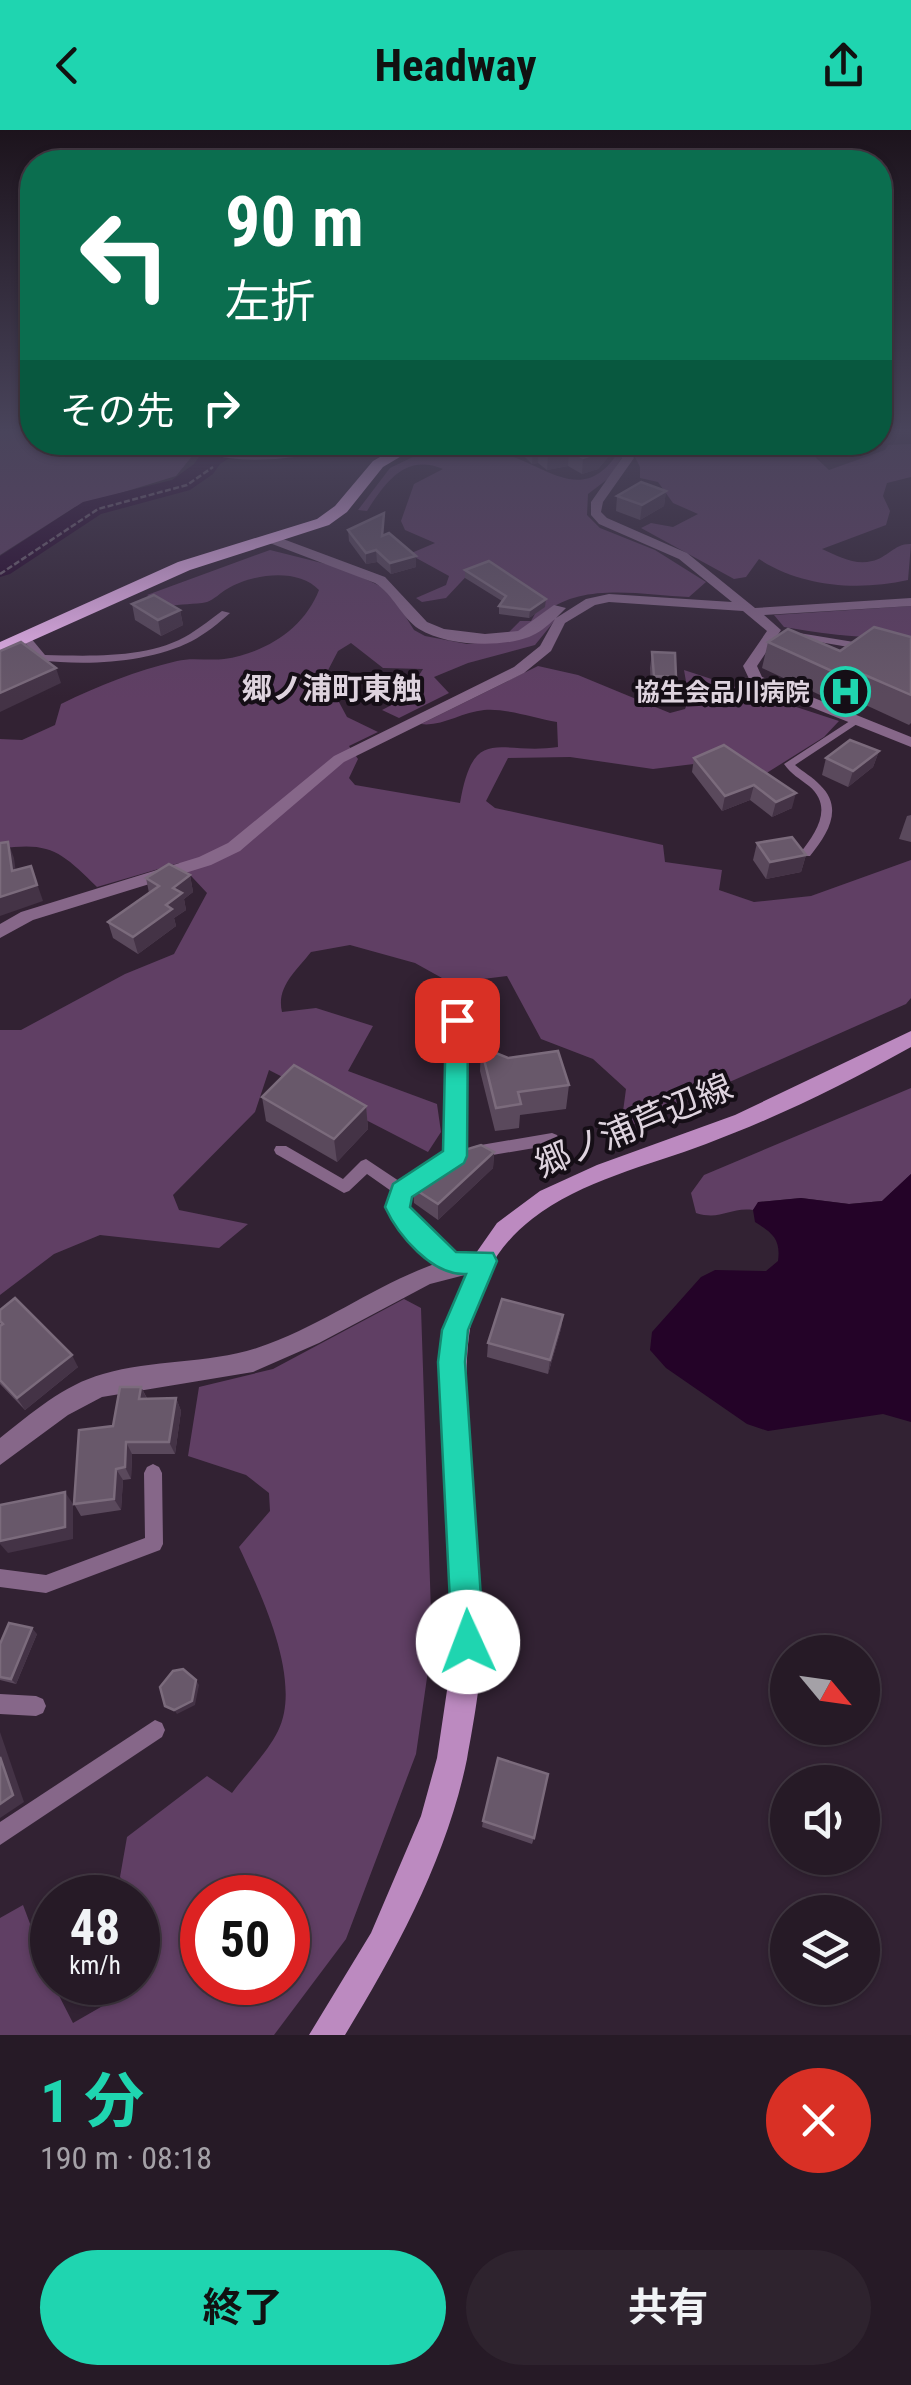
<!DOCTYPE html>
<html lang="ja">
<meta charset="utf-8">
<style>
body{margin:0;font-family:"Roboto Condensed","Noto Sans JP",sans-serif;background:#2e232e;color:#f1f3f6;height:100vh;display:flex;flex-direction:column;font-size:38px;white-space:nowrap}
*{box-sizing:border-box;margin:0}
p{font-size:32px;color:#a4a1a7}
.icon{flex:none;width:55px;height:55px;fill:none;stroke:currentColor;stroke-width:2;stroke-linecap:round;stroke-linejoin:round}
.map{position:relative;height:1905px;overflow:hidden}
.side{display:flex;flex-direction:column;background:#261a26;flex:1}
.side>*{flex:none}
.guide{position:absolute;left:20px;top:20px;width:872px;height:305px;border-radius:40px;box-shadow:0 2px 8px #0004,0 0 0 2px #423843;background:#0b6e4f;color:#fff;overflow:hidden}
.needle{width:65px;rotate:119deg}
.buttons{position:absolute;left:770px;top:1505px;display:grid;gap:20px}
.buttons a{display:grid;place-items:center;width:110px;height:110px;border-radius:50%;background:#261a26;box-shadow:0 2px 8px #0004,0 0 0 2px #423843;font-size:50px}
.speed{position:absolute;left:30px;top:1745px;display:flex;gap:20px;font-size:50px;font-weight:700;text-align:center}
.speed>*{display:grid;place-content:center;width:130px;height:130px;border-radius:50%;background:#261a26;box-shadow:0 2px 8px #0004,0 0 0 2px #423843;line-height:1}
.speed small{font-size:25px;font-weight:400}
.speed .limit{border:15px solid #d22;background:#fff;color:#111}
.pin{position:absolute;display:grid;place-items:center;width:85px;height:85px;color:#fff;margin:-42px;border-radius:20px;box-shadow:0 5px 15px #0006}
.me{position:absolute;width:110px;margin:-55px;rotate:358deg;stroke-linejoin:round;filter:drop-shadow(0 0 8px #0008)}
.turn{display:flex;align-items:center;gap:35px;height:210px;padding:0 40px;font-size:45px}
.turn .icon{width:130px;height:130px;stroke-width:2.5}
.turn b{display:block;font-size:70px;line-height:85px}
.then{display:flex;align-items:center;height:95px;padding:0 40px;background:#0003;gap:20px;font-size:38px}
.round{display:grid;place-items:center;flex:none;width:105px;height:105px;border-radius:52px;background:#2e232e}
.summary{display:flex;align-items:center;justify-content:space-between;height:170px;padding:0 40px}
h1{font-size:60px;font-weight:700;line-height:75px;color:#1fd5b0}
.cta{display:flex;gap:20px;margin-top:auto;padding:20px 40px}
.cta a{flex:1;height:115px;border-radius:60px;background:#1fd5b0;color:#111;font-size:40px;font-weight:700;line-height:115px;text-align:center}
.cta a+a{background:#2e232e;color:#f1f3f6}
header{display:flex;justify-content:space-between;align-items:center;height:130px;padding:0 40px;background:#1fd5b0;color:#111;font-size:45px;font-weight:700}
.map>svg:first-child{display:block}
.green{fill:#603f64;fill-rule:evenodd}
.water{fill:#240328}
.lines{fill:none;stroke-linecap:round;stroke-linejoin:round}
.river{fill:#240328;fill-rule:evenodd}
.path{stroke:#716372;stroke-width:2.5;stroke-dasharray:6 2.5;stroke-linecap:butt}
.service{fill:#866789;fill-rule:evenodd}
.minor{fill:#866789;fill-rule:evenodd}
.secondary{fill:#bc8ac0;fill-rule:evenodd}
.trunk{fill:#f0b8f4;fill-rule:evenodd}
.wall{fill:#5a495c}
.shaded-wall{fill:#443346}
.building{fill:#68586a;stroke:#7b6b7c;stroke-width:2.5}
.route{fill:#1fd5b0;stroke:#148a72;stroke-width:2.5}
.labels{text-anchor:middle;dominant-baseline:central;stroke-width:8;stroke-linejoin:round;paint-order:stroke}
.far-poi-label{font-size:25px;font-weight:bold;fill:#ded3de;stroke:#150e16;text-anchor:end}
.far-quarter-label{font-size:30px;font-weight:bold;fill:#ded3de;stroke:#150e16}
.near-street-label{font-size:35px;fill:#ded3de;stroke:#150e16}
</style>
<header><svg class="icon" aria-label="back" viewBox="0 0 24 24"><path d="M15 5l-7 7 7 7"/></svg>Headway<svg class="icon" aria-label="share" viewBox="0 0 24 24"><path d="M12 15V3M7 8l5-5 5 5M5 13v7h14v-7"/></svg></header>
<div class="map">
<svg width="911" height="1905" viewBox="0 0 911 1905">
<rect width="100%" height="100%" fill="#322233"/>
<!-- green -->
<g class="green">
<path d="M 0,301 L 32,301 L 32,312 L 217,313 L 193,325 L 176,346 L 75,377 L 0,425 Z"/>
<path d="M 442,313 L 491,313 L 497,323 C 539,328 580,380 617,324 L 622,327 L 609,348 L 588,364 L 587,385 L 600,398 L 655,420 L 706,452 L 689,467 C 644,465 583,452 546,482 L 556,489 L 535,515 L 468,533 L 434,547 L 449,563 L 399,588 L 382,580 L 405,568 L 423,539 L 383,538 L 351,513 L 338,521 L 325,546 L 347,587 L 378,602 L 349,616 L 358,629 L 349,648 L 355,655 L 460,673 C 474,592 499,626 558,617 L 557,592 C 534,588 506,578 484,580 C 462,582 441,597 421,594 L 538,536 L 578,545 L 670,583 L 685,579 L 689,569 L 684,540 L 839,591 L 824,607 L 765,644 L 702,633 L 653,639 L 570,627 L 508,628 L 486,671 L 495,678 L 663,715 L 665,732 L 722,740 L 719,760 L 754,772 L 811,766 L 911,730 L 911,868 L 906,874 L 630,996 L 622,989 L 626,959 L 593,929 L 541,909 L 507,846 L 451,853 L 415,833 L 350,815 L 311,822 C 296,841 276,857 282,882 L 316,878 L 373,896 L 348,941 L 437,974 L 441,1002 L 428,1022 L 269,940 L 255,982 L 173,1065 L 179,1080 L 248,1094 L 219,1118 L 100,1105 L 54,1124 L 0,1165 L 0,900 L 21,900 L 125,844 L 174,824 L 207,763 L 179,733 L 97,757 C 62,723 51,711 0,719 L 0,609 L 22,610 L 55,595 L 61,574 C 100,555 135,541 177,531 C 192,527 208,531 224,529 C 265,523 304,499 319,460 C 298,437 251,444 227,459 C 220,463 215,469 207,472 C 194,475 181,473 167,477 L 147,465 L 270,420 L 342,438 L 380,456 L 395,470 L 414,500 L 425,506 L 467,514 L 500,511 L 520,491 L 531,491 L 540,475 L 536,462 L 491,433 L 475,437 L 446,468 L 422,472 L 416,468 L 446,455 L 449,446 L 409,424 L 435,413 L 405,400 L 401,391 L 414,354 L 443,339 C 405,323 385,353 367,381 L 358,380 L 390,338 Z"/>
<path d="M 628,313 L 800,313 L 829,340 L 885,320 L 888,315 L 911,314 L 911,347 L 887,353 L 883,366 L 890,381 L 886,395 L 822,419 C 838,426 855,436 872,431 C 887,428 895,413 911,414 L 908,450 C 858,461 802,457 759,429 L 746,447 L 734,449 L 641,398 L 651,393 L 673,397 L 698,384 L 673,373 L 658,352 L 640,348 L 640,337 Z"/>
<path d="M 911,476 L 911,506 C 868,510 826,504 784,497 L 774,485 Z"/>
<path d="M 911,958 L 911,1044 L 882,1071 L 849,1074 L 801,1068 L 759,1072 L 753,1080 C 729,1077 721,1091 696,1083 L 691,1063 L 704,1045 Z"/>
<path d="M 404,1169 L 421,1178 L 432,1513 L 416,1624 L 346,1809 L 274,1905 L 0,1905 L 0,1788 L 23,1775 L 52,1852 L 73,1893 L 127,1862 L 131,1853 L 138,1852 L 138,1839 L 155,1796 L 120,1747 L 127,1707 L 207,1646 L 232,1663 C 246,1644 267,1623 278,1601 C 303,1551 261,1464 239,1417 L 270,1381 L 269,1363 L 246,1345 L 188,1326 L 199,1257 L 273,1239 ZM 202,1768 L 288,1768 L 288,1852 L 202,1852 Z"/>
</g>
<!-- water -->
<path class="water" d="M 911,1044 L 911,1292 L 883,1284 L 768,1301 L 747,1294 L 666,1238 L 650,1220 L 652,1202 L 701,1147 L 715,1140 L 766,1141 L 778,1131 C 781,1109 772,1103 755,1092 L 753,1080 L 758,1072 L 801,1068 L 849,1074 L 882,1071 Z"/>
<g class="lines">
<!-- river -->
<path class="river" d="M 223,312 L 255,312 L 220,334 L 213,344 L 190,360 L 101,384 L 10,444 L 0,447 L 0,426 L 83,372 L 172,350 L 194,334 L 201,324 Z"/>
<!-- path -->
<path class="path" d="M 0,444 L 98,379 L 187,355 L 213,337"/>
<!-- service -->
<g class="service">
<path d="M 343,312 L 356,312 C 321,327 244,337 208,323 L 212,321 C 255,328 302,324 343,312 Z"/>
<path d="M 222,481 L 230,483 C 219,493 205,504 192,511 C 149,533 86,536 39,530 L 22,509 L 30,507 L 45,525 C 90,526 150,529 190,504 C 201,497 211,489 222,481 Z"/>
<path d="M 799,503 L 866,514 L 871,517 L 866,520 L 796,508 L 796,504 Z"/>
<path d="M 856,587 L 860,588 L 860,592 L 795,635 C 803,642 813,647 820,655 C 844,678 828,704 810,726 L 802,726 L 800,723 C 816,703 834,677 809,656 C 800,649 791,644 784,634 Z"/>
<path d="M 475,867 L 481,872 L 464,891 L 462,1026 L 460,1030 L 408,1065 L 404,1077 L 409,1088 L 457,1129 L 460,1134 L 457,1139 L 452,1141 L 447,1139 L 399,1097 L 390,1077 L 394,1063 L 367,1044 L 349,1061 L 344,1063 L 276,1024 L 274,1020 L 276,1016 L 286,1016 L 343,1049 L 361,1031 L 366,1029 L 402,1053 L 448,1024 L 450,890 L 470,869 Z"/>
<path d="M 552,1003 L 557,1005 L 559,1009 L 557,1013 L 552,1015 L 475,1028 L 470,1026 L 468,1022 L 470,1018 L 475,1016 Z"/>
<path d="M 153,1334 L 159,1337 L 162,1343 L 163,1414 L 160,1420 L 46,1463 L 0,1457 L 0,1439 L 46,1445 L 145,1408 L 144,1343 L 147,1337 Z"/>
<path d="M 0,1564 L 36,1566 L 43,1569 L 46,1576 L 43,1583 L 36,1586 L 0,1584 Z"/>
<path d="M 155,1590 L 162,1593 L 165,1600 L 162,1607 L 0,1715 L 0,1692 Z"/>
</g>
<!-- minor -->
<g class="minor">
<path d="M 612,312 L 623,312 L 634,328 L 603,372 L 601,382 L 607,388 L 687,423 L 755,478 L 911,468 L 911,476 L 764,485 L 781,500 L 757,536 L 762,547 L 911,607 L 911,617 L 751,553 L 743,536 L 767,501 L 743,481 L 609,472 L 595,475 L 565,493 L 551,521 L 524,543 L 344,632 L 240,721 L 211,735 L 33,790 L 0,808 L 0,794 L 21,782 L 199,727 L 228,713 L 334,626 L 514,537 L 540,516 L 555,489 C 547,496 539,503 529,507 C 500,518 446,516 419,499 C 401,487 394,465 375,453 L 267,412 L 267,406 L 275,406 L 385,447 L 427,492 L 444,499 L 485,504 L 518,501 L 554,475 L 566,478 L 556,488 L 586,469 L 609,464 L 732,472 L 679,429 L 599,394 L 591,385 L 591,372 L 622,328 Z"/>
<path d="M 484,1121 L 492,1124 L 495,1131 L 492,1138 L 430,1154 L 319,1213 L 253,1242 L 102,1267 L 68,1285 L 0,1335 L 0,1308 C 32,1283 63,1255 103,1244 C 157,1228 215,1235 268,1214 C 346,1185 397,1136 484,1121 Z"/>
</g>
<!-- secondary -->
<path class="secondary" d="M 911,901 L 911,917 C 845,954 776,988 706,1014 C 648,1036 582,1050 532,1089 C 453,1150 465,1247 471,1334 C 474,1392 480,1451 482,1508 C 483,1541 473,1596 467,1629 C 447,1727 397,1820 345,1905 L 309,1905 L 371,1803 L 421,1686 L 437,1628 L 454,1513 L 440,1233 L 451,1180 L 476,1123 L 497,1093 L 540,1061 L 597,1035 L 735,985 Z"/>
<!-- trunk -->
<path class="trunk" d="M 406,312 L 425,312 L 383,337 L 347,382 L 329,395 L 190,440 L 0,525 L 0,512 L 178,432 L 317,389 L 335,376 L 373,331 Z"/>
</g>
<!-- wall -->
<g class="wall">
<path d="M 880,301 L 898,301 L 889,313 L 858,317 L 837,312 L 880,312 Z"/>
<path d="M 497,312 L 614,312 L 613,321 L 598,339 L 582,344 L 568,336 L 547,340 L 538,333 L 532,334 L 516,318 L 499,319 Z"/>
<path d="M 666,361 L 664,376 L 640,390 L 616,381 L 617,366 Z"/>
<path d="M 384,383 L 383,405 L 416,426 L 416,437 L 391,444 L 377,432 L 366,434 L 349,411 L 348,400 Z"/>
<path d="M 465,440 L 545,477 L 529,488 L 499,484 L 499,476 L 502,471 L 465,448 Z"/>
<path d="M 132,474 L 180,480 L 183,495 L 161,506 L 135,490 Z"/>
<path d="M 911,507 L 911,593 L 909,595 L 857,571 L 848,578 L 762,538 L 768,512 L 840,521 Z"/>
<path d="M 652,522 L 676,547 L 674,564 L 651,563 L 650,538 Z"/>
<path d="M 724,615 L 792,678 L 772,687 L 750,670 L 722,681 L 692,642 L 694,628 Z"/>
<path d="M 879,621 L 873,637 L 848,657 L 822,645 L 826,628 Z"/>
<path d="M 911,685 L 911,712 L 899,709 L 907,686 Z"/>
<path d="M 757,713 L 806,725 L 801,742 L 766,749 L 753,730 Z"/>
<path d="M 190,745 L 193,762 L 184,769 L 186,780 L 174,788 L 176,796 L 138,824 L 113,808 L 108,792 L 149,763 L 146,748 Z"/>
<path d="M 481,917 L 569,955 L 566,979 L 520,985 L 519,998 L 495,1001 L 480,941 Z"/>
<path d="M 262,967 L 366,976 L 368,999 L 337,1032 L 266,991 Z"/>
<path d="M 494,1022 L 493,1038 L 438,1090 L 414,1073 L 413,1058 Z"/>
<path d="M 0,1180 L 78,1237 L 25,1280 L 0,1254 Z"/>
<path d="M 563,1185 L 561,1199 L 548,1244 L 487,1227 L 488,1213 Z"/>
<path d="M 141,1257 L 147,1268 L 176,1268 L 181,1281 L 175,1324 L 132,1324 L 131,1349 L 123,1350 L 121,1380 L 81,1386 L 74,1374 L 113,1296 Z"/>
<path d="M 37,1504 L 16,1554 L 0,1550 L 0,1514 Z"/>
<path d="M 483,1691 L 534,1708 L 532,1714 L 482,1697 Z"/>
</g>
<!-- shaded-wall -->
<g class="shaded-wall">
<path d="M 880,301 L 898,301 L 889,313 L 858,317 L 859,312 L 880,312 Z"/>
<path d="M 609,312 L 614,312 L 613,321 L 598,339 L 582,344 L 583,328 Z"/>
<path d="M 539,317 L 538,333 L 532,334 L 533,318 Z"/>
<path d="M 569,320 L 568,336 L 547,340 L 548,324 Z"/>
<path d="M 666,361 L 664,376 L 640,390 L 642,375 Z"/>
<path d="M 376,420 L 377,432 L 366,434 L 366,423 Z"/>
<path d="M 416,426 L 416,437 L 391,444 L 390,433 Z"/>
<path d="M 546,469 L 545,477 L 529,488 L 530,480 Z"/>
<path d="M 180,480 L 183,495 L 161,506 L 158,490 Z"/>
<path d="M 56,538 L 61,553 L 0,582 L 0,563 Z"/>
<path d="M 865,545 L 857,571 L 848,578 L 856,552 Z"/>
<path d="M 879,621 L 873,637 L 848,657 L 853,641 Z"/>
<path d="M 754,655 L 750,670 L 722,681 L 725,666 Z"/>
<path d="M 796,663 L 792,678 L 772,687 L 776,672 Z"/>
<path d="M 8,712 L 14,728 L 18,758 L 12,741 Z"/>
<path d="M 806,725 L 801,742 L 766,749 L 770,732 Z"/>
<path d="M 31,736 L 43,771 L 0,786 L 0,767 Z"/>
<path d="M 190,745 L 193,762 L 184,769 L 186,780 L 174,788 L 176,796 L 138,824 L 133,807 L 166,775 L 173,758 Z"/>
<path d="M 366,976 L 368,999 L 337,1032 L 334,1009 Z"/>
<path d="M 494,1022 L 493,1038 L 438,1090 L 438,1074 Z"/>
<path d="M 563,1185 L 561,1199 L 548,1244 L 550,1230 Z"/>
<path d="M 72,1225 L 78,1237 L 25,1280 L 17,1268 Z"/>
<path d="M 141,1257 L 147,1269 L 139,1269 Z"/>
<path d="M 176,1268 L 181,1281 L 175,1324 L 169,1312 Z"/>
<path d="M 126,1312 L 132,1324 L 131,1349 L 125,1337 Z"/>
<path d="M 116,1339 L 123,1350 L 121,1380 L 114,1369 Z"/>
<path d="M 65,1362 L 73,1374 L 73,1409 L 8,1423 L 0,1414 L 0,1411 Z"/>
<path d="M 32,1498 L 37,1504 L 16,1554 L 11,1549 Z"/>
<path d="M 196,1550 L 199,1555 L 195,1575 L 177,1584 L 174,1580 Z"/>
<path d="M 0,1602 L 24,1672 L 0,1688 Z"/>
</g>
<!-- building -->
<g class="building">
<path d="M 527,312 L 609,312 L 599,323 L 583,328 L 569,320 L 548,324 L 539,317 L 533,318 Z"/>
<path d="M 641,352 L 666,361 L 642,375 L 617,366 Z"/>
<path d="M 384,383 L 382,406 L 389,403 L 416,426 L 390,433 L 376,420 L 366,423 L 348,400 Z"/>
<path d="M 489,431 L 546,469 L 530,480 L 499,476 L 506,466 L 465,440 Z"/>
<path d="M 154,465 L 180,480 L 158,490 L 132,474 Z"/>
<path d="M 874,497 L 911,507 L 911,565 L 865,545 L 856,552 L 768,512 L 788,499 L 840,521 Z"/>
<path d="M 21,512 L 56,538 L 0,563 L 0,521 Z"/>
<path d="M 652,522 L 675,523 L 676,547 L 654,546 Z"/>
<path d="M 850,610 L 879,621 L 853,641 L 826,628 Z"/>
<path d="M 724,615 L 796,663 L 776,672 L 754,655 L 725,666 L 694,628 Z"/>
<path d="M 792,707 L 806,725 L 770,732 L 757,713 Z"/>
<path d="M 8,712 L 12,741 L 31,736 L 37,755 L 0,767 L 0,713 Z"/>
<path d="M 169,734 L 190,745 L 173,758 L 182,763 L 166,775 L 172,779 L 133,807 L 108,792 L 159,756 L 146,748 Z"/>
<path d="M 481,917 L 508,928 L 558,921 L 569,955 L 518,962 L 521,974 L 496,978 Z"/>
<path d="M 294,935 L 366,976 L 334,1009 L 262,967 Z"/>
<path d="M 481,1015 L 494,1022 L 438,1074 L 413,1058 L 451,1024 Z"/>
<path d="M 15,1168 L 72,1225 L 17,1268 L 0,1250 L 0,1196 L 3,1194 L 0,1191 L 0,1180 Z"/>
<path d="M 502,1169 L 563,1185 L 550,1230 L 488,1213 Z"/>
<path d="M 120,1257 L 141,1257 L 139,1269 L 176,1268 L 169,1312 L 126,1312 L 125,1337 L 116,1339 L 114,1369 L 74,1374 L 79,1300 L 113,1296 Z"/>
<path d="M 65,1362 L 65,1397 L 0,1411 L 0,1375 Z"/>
<path d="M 9,1493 L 32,1498 L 11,1549 L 0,1547 L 0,1514 Z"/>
<path d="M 183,1539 L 196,1550 L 192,1571 L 174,1580 L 165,1576 L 160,1557 L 173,1541 Z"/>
<path d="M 0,1627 L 13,1665 L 0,1674 Z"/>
<path d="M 498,1628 L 548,1644 L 534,1708 L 483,1691 Z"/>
</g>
<!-- sky -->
<linearGradient id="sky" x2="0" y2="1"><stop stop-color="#1c131c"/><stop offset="0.53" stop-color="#49445b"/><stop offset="1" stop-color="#49445b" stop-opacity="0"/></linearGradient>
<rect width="911" height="568" fill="url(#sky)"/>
<!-- route -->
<path class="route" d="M 457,882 L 468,890 L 467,1026 L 464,1033 L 412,1067 L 410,1077 L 456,1122 L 493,1123 L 497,1131 L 468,1200 L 465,1232 L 484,1512 L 480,1524 L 468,1528 L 457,1524 L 452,1512 L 438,1232 L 442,1200 L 466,1144 C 432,1146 398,1105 385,1077 L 393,1054 L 443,1021 L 446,890 Z"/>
<!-- icons -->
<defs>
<symbol id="hospital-ring" viewBox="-11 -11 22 22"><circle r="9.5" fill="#150e16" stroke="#1fd5b0" stroke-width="1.5"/><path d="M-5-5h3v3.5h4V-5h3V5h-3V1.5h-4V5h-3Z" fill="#1fd5b0"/></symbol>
</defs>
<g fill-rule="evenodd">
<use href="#hospital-ring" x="818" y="534" width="55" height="55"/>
</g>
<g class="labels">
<!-- far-poi labels -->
<g class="far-poi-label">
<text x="810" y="562">協生会品川病院</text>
</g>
<!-- far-quarter labels -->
<g class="far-quarter-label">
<text x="332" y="558">郷ノ浦町東触</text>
</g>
<!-- near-street labels -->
<g class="near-street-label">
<text transform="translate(634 996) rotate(-23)">郷ノ浦芦辺線</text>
</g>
</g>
</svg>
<div class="buttons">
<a><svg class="needle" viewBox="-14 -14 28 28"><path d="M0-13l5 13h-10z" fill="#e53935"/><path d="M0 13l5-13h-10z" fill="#a4a1a7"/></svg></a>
<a><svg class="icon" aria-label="sound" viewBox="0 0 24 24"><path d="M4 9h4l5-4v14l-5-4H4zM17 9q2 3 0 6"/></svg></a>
<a><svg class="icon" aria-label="layers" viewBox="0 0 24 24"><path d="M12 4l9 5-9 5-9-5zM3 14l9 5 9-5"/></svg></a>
</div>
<div class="speed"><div>48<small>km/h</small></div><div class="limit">50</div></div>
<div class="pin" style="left:457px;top:890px;background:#d93025"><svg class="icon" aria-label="arrive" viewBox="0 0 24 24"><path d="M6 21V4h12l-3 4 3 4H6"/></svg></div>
<svg class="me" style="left:468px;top:1512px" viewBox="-20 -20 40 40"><circle r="19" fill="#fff"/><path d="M0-13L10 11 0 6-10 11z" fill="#1fd5b0"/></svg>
<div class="guide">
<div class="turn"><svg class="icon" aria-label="left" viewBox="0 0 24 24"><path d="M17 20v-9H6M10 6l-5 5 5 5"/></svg><div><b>90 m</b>左折</div></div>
<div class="then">その先<svg class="icon" aria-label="right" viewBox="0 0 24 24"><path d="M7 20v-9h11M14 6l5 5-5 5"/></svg></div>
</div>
</div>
<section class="side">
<div class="summary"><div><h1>1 分</h1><p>190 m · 08:18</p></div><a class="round" style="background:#d93025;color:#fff"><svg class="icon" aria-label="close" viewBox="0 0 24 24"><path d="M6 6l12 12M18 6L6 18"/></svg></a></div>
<div class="cta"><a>終了</a><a>共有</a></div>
</section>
